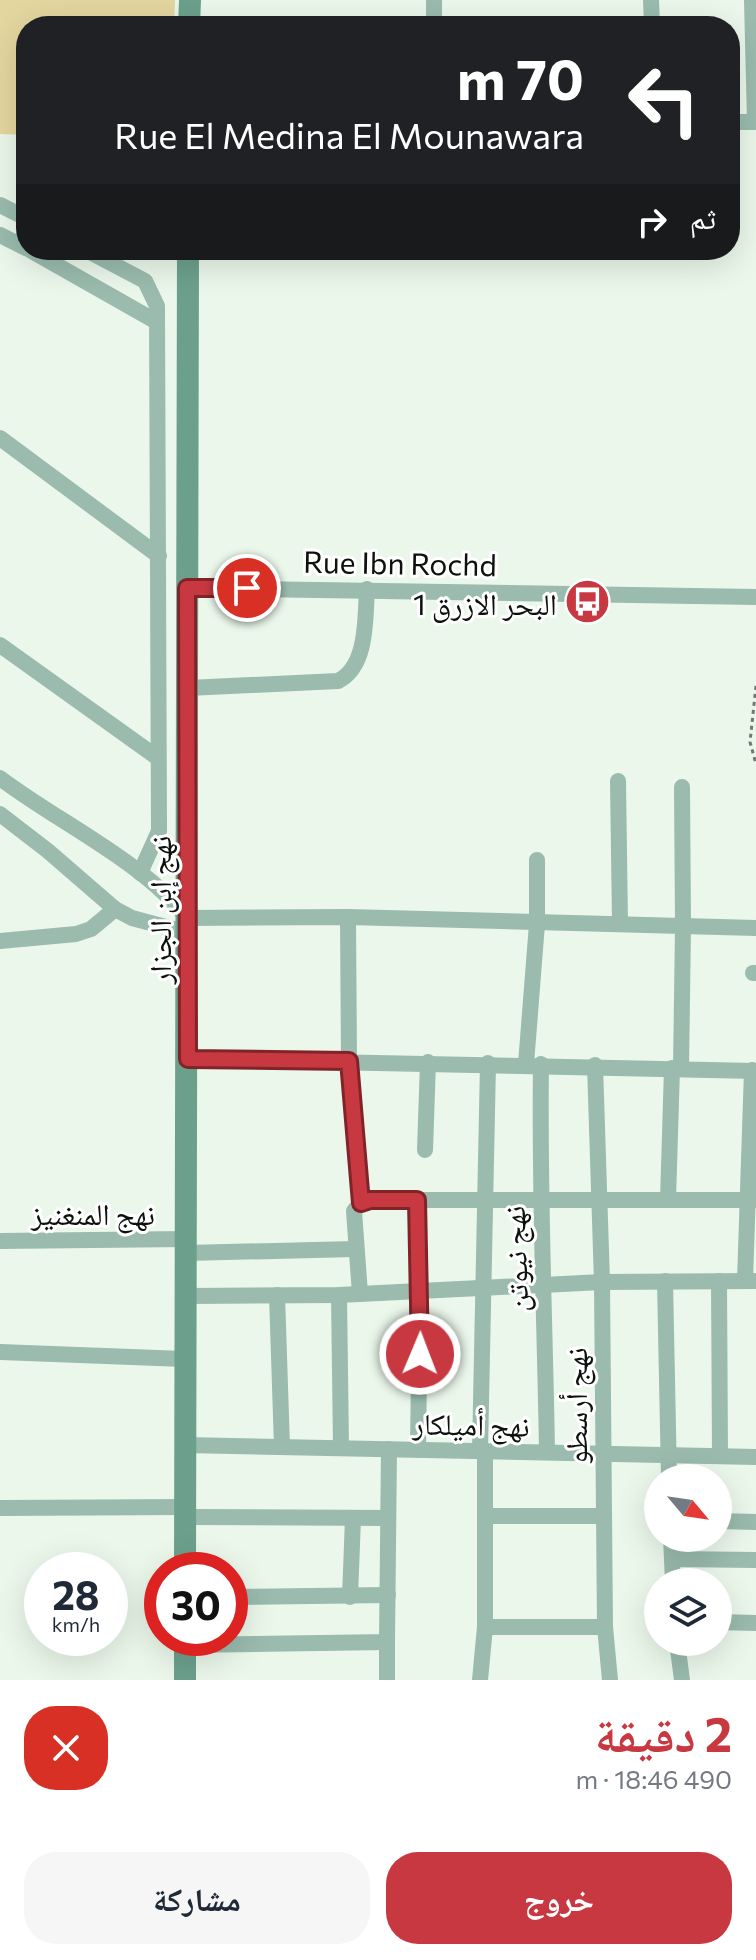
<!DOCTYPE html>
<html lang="ar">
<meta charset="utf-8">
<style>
body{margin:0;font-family:Commissioner,"Noto Naskh Arabic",sans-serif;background:#f6f6f7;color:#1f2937;direction:rtl;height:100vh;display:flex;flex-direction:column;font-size:30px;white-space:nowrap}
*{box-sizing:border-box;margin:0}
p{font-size:26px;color:#747a83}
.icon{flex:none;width:44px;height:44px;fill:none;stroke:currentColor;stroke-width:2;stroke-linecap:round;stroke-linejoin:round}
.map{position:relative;height:1680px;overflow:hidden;direction:ltr}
.sheet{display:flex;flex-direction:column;background:#fff;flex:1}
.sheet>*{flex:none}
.hud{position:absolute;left:16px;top:16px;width:724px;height:244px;border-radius:32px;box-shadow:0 8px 32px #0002;direction:rtl;background:#202124;color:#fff;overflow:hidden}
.needle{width:52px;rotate:119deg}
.buttons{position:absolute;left:644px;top:1464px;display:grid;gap:16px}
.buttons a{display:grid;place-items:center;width:88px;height:88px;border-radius:50%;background:#fff;box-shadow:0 8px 32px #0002;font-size:40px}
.speed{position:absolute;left:24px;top:1552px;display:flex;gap:16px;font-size:40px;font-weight:700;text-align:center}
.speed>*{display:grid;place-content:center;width:104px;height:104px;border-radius:50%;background:#fff;box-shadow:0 8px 32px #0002;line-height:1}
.speed small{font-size:20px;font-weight:400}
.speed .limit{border:12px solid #d22;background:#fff;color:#111}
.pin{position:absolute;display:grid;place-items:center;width:68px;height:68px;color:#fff;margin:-34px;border:4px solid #fff;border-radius:50%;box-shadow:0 2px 8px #0007}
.me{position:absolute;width:88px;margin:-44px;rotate:1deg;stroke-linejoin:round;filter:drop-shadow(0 0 6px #0008)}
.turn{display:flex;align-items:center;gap:28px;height:168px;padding:0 24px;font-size:36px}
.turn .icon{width:104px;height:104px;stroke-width:2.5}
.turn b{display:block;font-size:56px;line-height:68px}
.then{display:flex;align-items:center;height:76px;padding:0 24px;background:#0003;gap:16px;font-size:30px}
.round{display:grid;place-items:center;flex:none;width:84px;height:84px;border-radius:32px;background:#f6f6f7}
.headline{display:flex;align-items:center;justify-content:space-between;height:136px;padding:0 24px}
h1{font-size:48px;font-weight:700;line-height:60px;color:#c73841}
.button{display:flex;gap:16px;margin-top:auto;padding:16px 24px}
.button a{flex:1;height:92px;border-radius:32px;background:#c73841;color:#fff;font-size:32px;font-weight:700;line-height:92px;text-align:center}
.button a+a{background:#f6f6f7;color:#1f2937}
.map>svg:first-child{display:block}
.green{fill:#e4d69f}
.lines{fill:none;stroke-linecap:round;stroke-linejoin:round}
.path{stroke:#717971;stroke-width:3;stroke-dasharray:4 4;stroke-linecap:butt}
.street{stroke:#9abbae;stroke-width:16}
.secondary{stroke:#6ca08d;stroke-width:22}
.route-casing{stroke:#81242a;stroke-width:20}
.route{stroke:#c73841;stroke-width:14}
.labels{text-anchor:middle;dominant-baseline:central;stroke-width:6;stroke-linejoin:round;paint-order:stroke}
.street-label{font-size:30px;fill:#0d110d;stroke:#fff}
.poi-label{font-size:30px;fill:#0d110d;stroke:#fff;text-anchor:end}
</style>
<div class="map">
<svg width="756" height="1680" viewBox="0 0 756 1680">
<rect width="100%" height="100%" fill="#ebf7eb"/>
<!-- green -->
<path class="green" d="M 0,0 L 175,0 L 174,26 L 26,26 L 26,135 L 0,134 Z"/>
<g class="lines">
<!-- path -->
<path class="path" d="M 756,686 L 750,742 L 756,764"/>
<!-- street -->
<g class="street">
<path d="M 434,0 L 434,26"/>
<path d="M 651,0 L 652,26"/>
<path d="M 752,0 L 755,122"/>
<path d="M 730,122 L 756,122"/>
<path d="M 0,205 L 26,218"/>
<path d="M 0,235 L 26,248"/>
<path d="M 30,250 L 157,322"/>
<path d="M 86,250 L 145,281 L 157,306 L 159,831 L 140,873"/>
<path d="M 0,438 L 159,556"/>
<path d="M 187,588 L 756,597"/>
<path d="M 0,645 L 158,758"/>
<path d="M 188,688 L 338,681 C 368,666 365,618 367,589"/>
<path d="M 0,778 C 58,822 144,862 187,918 L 348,917 L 756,928"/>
<path d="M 618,781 L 620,924"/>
<path d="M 0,814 L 48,851 L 115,909 L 132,918 L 188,933"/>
<path d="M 348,917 L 349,1061 L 361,1203"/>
<path d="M 0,941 L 76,934 L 91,929 L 115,909"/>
<path d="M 753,973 L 756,973"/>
<path d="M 188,1059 L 756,1071"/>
<path d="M 526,1064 L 537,924 L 537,860"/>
<path d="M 541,1064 C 539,1194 545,1323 547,1452"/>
<path d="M 681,1068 L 683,926 L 682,787"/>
<path d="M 425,1150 L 428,1062"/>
<path d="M 417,1200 L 420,1291 L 418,1450"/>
<path d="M 668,1200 L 672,1068"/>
<path d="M 0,1241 L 186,1239"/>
<path d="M 186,1253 L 355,1249"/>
<path d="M 665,1281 L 669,1478"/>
<path d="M 719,1281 L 720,1456"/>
<path d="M 745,1281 L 752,1070"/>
<path d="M 360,1294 L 354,1211 L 361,1203 L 370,1200 L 756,1200"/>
<path d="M 277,1295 L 282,1447"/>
<path d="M 339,1295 L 341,1448"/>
<path d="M 187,1296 L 339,1295 L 602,1282 L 756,1281"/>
<path d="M 0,1352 L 184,1359"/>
<path d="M 185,1445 L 756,1457"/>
<path d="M 480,1451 L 488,1063"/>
<path d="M 0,1508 L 186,1507"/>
<path d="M 485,1516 L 603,1516"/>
<path d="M 186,1517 L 388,1518"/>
<path d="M 718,1521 L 756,1522"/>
<path d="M 671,1538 L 673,1582"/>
<path d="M 672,1559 L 756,1560"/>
<path d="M 230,1597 L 388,1595"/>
<path d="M 350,1597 L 353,1518"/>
<path d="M 718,1622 L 756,1623"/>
<path d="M 485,1627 L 605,1627 L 602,1282 L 595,1065"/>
<path d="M 605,1627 L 610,1680"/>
<path d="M 387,1642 L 387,1680"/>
<path d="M 677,1642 L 682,1680"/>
<path d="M 185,1645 L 387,1642 L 389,1449"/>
<path d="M 480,1680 L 485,1627 L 485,1451"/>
</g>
<!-- secondary -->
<g class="secondary">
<path d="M 189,26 L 190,0"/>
<path d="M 185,1570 L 188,250"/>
<path d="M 185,1680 L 185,1638"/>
</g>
</g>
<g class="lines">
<defs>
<path id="route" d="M 247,588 L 187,588 L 188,1059 L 349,1061 L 361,1203 L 370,1200 L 417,1200 L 420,1354"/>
</defs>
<!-- route casing -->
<use href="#route" class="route-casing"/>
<!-- route -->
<use href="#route" class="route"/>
</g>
<!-- icons -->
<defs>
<symbol id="bus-disc" viewBox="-11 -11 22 22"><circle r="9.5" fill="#c73841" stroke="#fff"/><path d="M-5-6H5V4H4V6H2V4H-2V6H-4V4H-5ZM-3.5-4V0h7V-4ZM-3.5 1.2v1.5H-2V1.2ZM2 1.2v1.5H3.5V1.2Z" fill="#fff"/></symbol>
</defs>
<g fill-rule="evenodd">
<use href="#bus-disc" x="562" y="576" width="51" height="51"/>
</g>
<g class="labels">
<!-- street labels -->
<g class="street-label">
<text transform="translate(400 562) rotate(1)">Rue Ibn Rochd</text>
<text transform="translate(158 910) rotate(-90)">نهج إبن الجزار</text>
<text x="93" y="1212">نهج المنغنيز</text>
<text transform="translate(514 1259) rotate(-92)">نهج نيوتن</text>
<text transform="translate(574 1406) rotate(-90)">نهج أرسطو</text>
<text transform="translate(471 1423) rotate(1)">نهج أميلكار</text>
</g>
<!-- poi labels -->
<g class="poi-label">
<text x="557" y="602">1 البحر الازرق</text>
</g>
</g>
</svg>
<div class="buttons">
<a><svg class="needle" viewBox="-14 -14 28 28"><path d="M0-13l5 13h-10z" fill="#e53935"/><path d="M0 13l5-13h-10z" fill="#747a83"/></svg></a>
<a><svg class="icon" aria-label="layers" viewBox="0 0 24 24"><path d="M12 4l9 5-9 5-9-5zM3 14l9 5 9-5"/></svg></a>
</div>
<div class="speed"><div>28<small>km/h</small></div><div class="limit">30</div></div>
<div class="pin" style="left:247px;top:588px;background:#d93025"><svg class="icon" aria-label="arrive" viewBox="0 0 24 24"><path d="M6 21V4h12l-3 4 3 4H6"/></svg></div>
<svg class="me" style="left:420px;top:1354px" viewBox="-20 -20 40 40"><circle r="17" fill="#c73841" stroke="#fff" stroke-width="3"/><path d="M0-11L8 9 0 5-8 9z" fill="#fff"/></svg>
<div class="hud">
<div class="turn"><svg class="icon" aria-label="left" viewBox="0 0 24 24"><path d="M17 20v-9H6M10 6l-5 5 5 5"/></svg><div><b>70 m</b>Rue El Medina El Mounawara</div></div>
<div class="then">ثم<svg class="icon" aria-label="right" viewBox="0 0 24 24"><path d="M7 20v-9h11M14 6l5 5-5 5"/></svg></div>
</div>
</div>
<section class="sheet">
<div class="headline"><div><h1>2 دقيقة</h1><p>490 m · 18:46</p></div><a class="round" style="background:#d93025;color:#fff"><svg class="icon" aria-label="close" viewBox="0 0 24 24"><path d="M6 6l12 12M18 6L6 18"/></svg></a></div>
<div class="button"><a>خروج</a><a>مشاركة</a></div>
</section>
